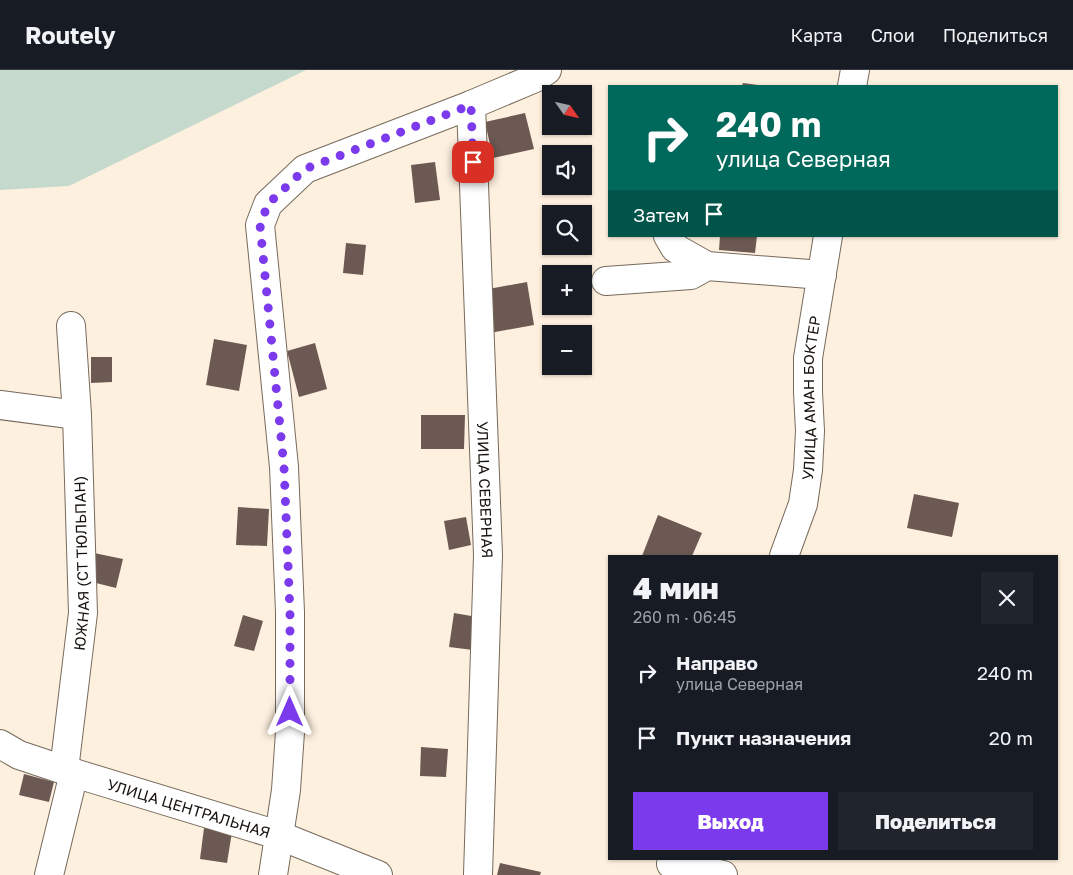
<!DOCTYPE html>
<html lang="ru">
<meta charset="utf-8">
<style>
body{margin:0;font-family:"Golos Text",sans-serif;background:#20242c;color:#f1f3f6;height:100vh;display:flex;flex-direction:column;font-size:19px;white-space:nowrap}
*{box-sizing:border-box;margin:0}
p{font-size:16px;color:#9ea1a6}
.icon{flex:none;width:28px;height:28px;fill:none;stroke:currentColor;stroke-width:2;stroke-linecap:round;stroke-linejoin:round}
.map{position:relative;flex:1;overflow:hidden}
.side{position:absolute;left:608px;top:485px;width:450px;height:305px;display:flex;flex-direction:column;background:#171b24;border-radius:0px;box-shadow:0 1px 4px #0004}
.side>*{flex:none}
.guide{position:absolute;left:608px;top:15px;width:450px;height:152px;border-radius:0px;box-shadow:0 1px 4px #0004;background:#00695c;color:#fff;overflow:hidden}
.needle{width:32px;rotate:124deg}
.fabs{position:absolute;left:542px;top:15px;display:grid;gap:10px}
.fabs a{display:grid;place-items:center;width:50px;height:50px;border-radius:0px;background:#171b24;box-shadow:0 1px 4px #0004;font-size:25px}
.pin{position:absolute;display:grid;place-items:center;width:42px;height:42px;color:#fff;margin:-21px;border-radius:10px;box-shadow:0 2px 8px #0006}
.me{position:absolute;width:55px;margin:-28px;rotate:0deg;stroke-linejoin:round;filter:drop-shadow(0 0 4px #0008)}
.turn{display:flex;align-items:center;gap:18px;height:105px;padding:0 25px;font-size:22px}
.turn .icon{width:65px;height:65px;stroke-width:2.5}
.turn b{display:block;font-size:35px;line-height:42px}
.then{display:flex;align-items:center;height:48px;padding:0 25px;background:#0003;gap:10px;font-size:19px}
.round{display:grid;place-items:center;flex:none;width:52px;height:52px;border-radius:0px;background:#20242c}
.overview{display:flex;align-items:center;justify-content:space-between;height:85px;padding:0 25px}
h1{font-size:30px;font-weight:800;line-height:38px}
.cta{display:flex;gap:10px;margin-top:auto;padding:10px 25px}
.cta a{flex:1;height:58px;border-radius:0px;background:#7c3aed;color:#fff;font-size:20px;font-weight:800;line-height:58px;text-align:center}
.cta a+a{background:#20242c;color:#f1f3f6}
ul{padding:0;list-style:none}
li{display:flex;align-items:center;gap:15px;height:65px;padding:0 25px}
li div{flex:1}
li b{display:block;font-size:19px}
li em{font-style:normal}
header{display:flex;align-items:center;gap:30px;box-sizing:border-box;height:70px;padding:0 25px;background:#171b24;border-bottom:1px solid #363941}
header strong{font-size:24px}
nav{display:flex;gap:28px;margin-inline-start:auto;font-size:18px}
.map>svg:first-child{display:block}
.green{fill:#c5d9cc}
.building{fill:#6d5953}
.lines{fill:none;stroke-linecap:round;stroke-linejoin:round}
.minor-casing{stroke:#766a5b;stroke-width:30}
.minor{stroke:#fff;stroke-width:28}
.route{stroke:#7c3aed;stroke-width:9;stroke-dasharray:0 16.2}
.labels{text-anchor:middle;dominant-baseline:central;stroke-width:5;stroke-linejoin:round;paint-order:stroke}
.street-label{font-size:15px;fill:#18130d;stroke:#fff}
</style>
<header>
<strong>Routely</strong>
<nav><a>Карта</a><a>Слои</a><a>Поделиться</a></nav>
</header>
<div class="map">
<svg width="1073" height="805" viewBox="0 0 1073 805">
<rect width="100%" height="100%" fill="#fef0df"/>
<!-- green -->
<path class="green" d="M 0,0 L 306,0 L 69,116 L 0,120 Z"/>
<!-- building -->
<g class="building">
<path d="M 743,13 L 758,15 L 758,16 L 742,16 Z"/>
<path d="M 525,43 L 534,79 L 493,88 L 485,52 Z"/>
<path d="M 435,92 L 440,130 L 415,133 L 411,95 Z"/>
<path d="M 720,166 L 757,166 L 755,183 L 719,180 Z"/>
<path d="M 346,173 L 366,175 L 363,205 L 343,203 Z"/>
<path d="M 527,212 L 534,255 L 490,263 L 483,220 Z"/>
<path d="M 214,269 L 247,275 L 239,321 L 206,315 Z"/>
<path d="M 315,273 L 327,319 L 299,327 L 287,281 Z"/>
<path d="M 91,287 L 112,287 L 112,312 L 91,313 Z"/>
<path d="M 421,345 L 465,345 L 464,379 L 421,379 Z"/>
<path d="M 914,424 L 959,433 L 952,467 L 907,458 Z"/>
<path d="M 238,437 L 269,439 L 267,476 L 236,475 Z"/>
<path d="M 658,445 L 702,463 L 692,486 L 642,486 Z"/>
<path d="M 466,447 L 471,475 L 449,480 L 444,451 Z"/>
<path d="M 94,483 L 123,489 L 116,518 L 88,511 Z"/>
<path d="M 454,543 L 477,547 L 473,580 L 449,577 Z"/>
<path d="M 243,545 L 263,551 L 254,581 L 234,576 Z"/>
<path d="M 421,677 L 448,679 L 446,707 L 420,706 Z"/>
<path d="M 24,704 L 54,712 L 49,732 L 19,725 Z"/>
<path d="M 204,758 L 232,762 L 227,793 L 200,789 Z"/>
<path d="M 500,793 L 541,802 L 540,805 L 497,805 Z"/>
</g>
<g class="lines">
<defs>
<g id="minor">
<path d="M 852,16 L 855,0"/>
<path id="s1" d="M 471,35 L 488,485 L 478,805"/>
<path d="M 668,166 L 675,178 L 707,196 L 822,205"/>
<path d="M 606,211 L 691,205 L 707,196"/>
<path d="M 0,335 L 77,345"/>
<path id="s2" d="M 784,486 L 803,434 L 808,400 L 810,361 L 808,322 L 808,288 L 828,166"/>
<path id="s3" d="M 0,674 L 19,685 L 64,700 L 278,765 L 378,805"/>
<path id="s4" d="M 64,700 L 83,543 L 77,345 L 71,256"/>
<path d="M 671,794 L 723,805"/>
<path d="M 49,805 L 74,703"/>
<path d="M 273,805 L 286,720 L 290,662 L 290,542 L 284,397 L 260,155 L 268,134 L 305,99 L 471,35 L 535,8 L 547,0"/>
</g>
</defs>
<!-- minor casing -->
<use href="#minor" class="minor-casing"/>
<!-- minor -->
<use href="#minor" class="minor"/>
</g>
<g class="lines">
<!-- route -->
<path class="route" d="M 290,642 L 290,542 L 284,397 L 260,155 L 268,134 L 305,99 L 471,35 L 473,92"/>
</g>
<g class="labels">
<!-- street labels -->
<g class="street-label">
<text stroke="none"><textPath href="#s2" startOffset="162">УЛИЦА АМАН БОКТЕР</textPath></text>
<text stroke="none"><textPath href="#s1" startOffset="385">УЛИЦА СЕВЕРНАЯ</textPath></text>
<text stroke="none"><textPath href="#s4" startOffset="208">ЮЖНАЯ (СТ ТЮЛЬПАН)</textPath></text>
<text stroke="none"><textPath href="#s3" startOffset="200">УЛИЦА ЦЕНТРАЛЬНАЯ</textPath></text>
</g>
</g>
</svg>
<div class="fabs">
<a><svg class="needle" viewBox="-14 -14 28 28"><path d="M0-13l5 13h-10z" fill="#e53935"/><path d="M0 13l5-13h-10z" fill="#9ea1a6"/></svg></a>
<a><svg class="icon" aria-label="sound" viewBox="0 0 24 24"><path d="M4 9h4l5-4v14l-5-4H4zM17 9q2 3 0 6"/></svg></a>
<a><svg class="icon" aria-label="search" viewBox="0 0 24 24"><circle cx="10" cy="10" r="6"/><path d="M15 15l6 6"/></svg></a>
<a>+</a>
<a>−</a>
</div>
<div class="pin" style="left:473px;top:92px;background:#d93025"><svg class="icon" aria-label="arrive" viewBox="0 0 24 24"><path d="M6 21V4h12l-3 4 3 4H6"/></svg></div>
<svg class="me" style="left:290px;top:642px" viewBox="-20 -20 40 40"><path d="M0-17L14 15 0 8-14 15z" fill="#7c3aed" stroke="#fff" stroke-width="4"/></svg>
<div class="guide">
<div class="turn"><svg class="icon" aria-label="right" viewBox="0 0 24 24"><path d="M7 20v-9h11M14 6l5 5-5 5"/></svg><div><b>240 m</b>улица Северная</div></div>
<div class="then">Затем<svg class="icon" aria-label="arrive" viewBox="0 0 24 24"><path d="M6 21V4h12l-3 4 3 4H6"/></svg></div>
</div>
<section class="side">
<div class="overview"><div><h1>4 мин</h1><p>260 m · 06:45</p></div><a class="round"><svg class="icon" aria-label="close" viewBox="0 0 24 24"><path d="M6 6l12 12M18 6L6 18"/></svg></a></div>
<ul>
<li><svg class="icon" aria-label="right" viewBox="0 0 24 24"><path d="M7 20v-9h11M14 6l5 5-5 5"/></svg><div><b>Направо</b><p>улица Северная</p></div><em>240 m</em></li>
<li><svg class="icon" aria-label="arrive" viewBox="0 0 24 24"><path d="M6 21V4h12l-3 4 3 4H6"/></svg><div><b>Пункт назначения</b></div><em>20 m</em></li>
</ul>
<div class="cta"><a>Выход</a><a>Поделиться</a></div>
</section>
</div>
